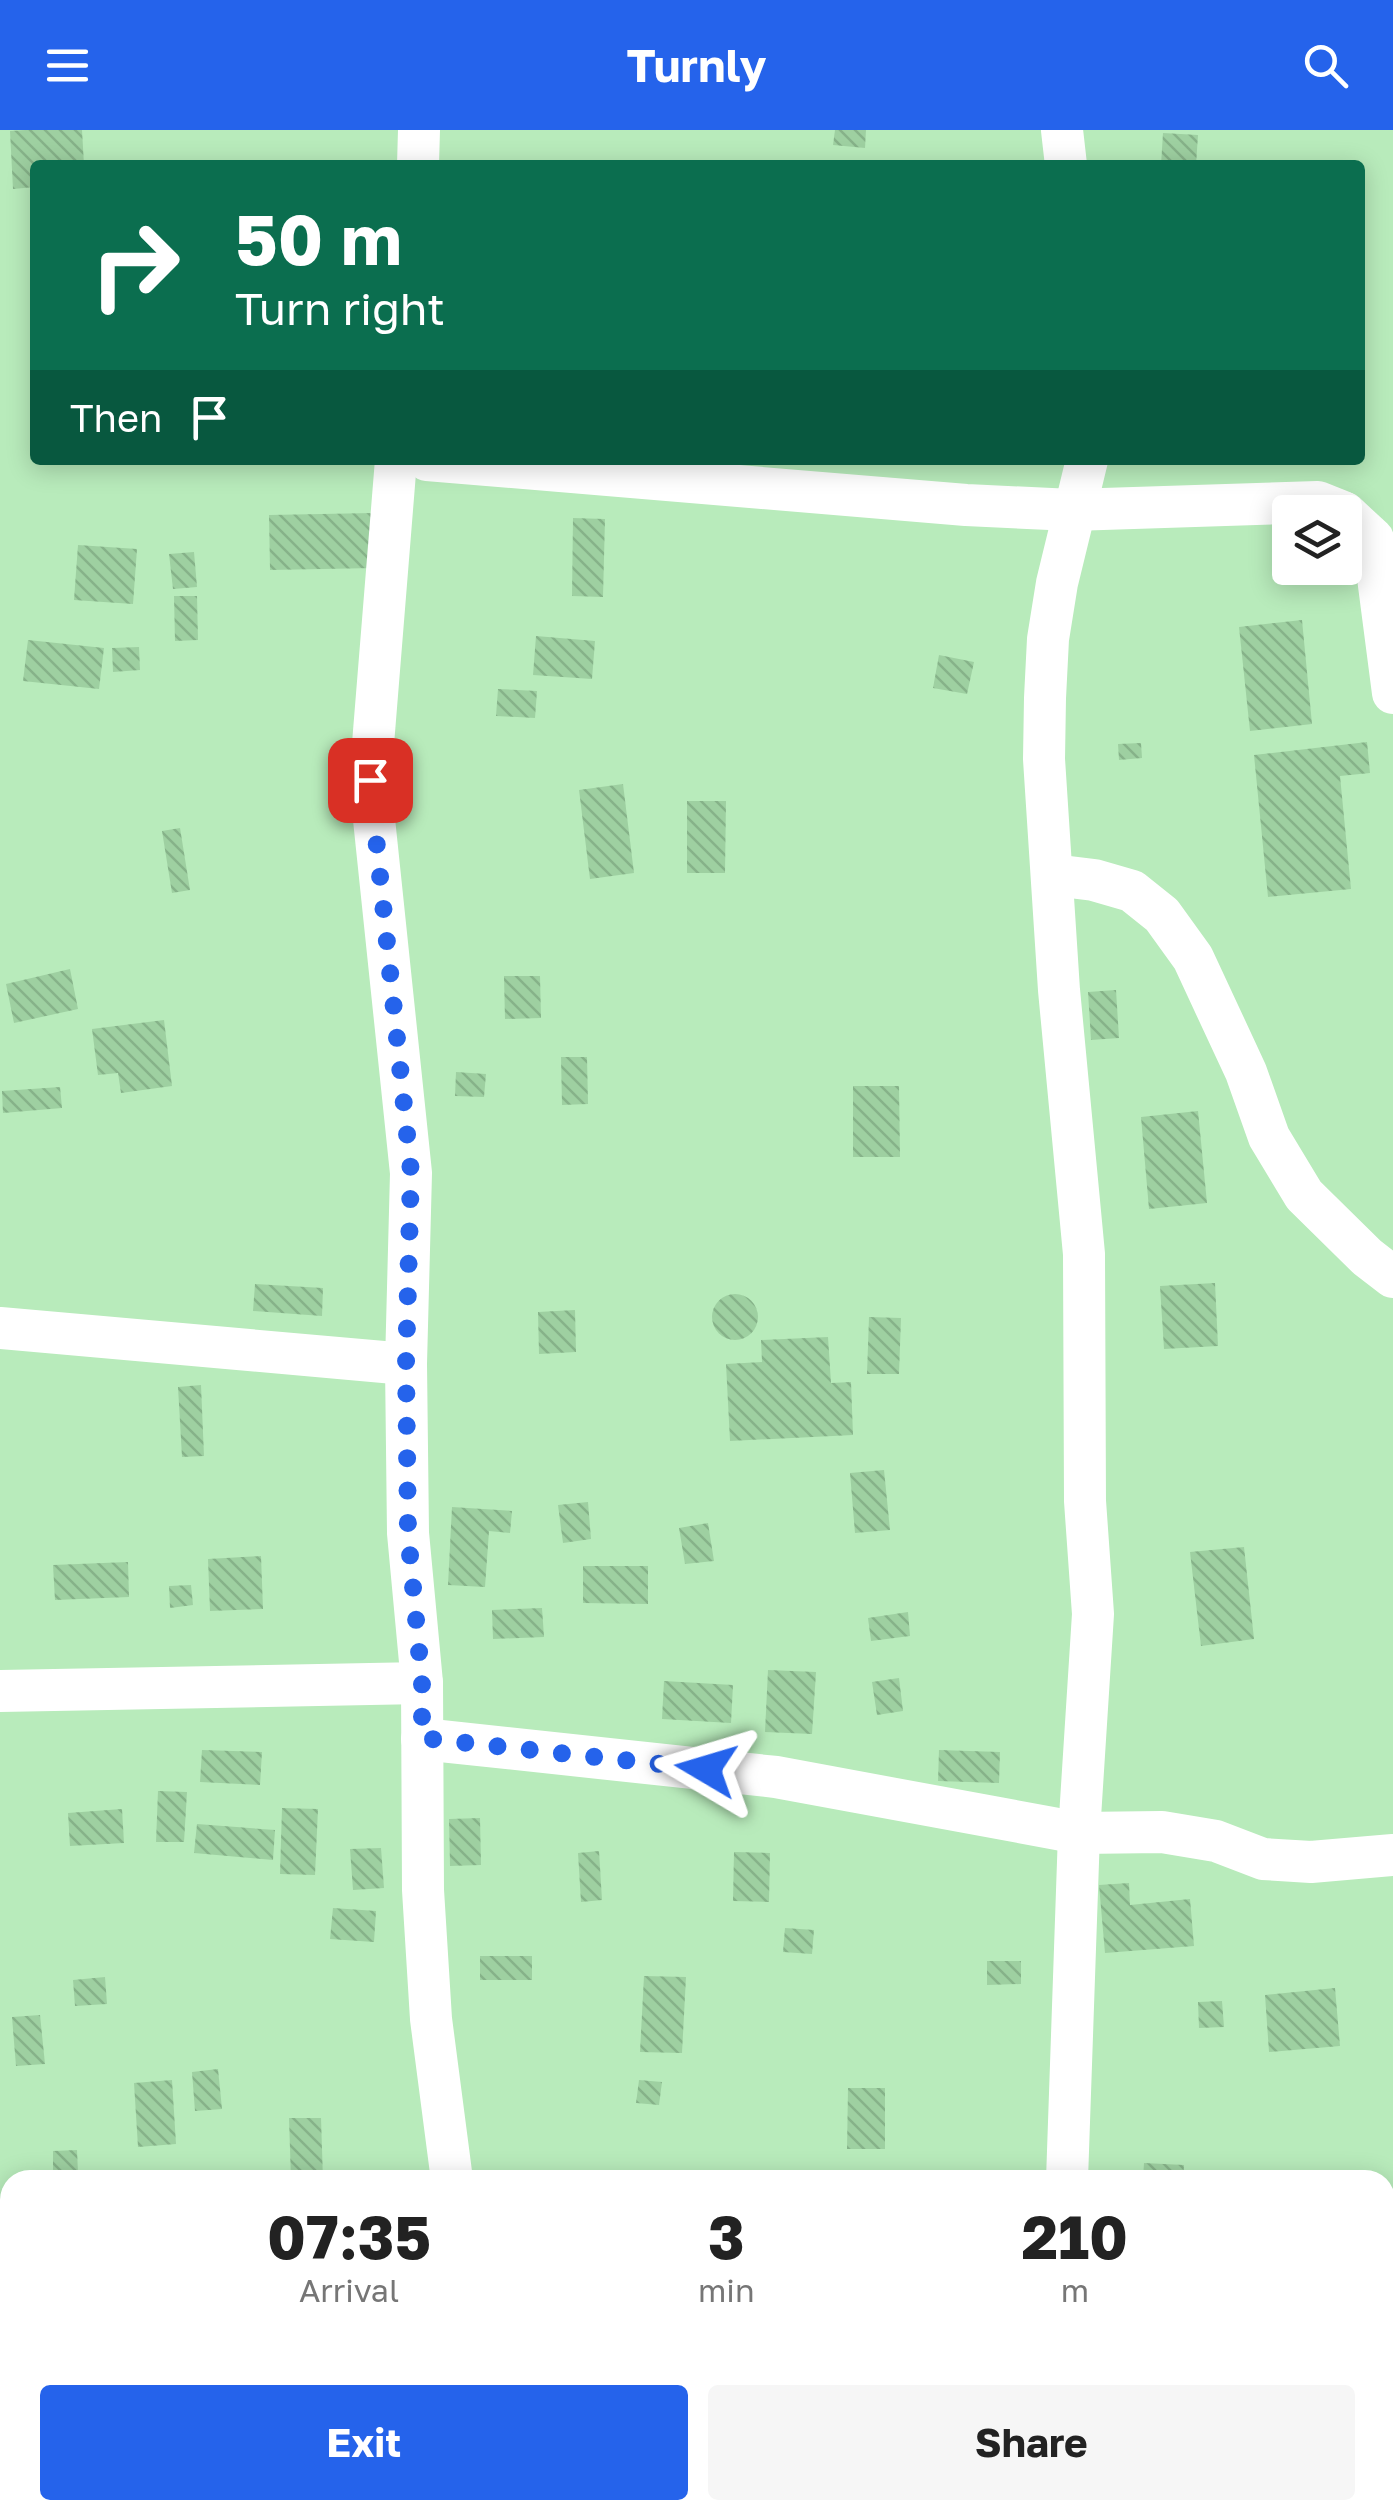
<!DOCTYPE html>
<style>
body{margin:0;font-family:"Golos Text",sans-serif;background:#f6f6f6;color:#222;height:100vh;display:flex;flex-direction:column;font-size:38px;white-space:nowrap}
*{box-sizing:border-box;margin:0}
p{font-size:32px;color:#767676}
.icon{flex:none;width:55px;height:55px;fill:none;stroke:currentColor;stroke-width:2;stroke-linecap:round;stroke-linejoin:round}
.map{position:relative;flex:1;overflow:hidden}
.side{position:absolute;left:0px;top:2040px;width:1395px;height:350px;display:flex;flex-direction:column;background:#fff;border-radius:30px 30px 0 0;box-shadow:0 5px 25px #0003}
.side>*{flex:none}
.guide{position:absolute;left:30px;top:30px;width:1335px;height:305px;border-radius:10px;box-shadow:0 5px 25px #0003;background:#0b6e4f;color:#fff;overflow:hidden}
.controls{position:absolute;left:1272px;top:365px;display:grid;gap:20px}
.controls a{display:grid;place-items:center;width:90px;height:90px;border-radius:10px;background:#fff;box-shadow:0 5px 25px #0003;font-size:50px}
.pin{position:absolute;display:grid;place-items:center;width:85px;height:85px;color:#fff;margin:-42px;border-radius:20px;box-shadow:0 5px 15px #0006}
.me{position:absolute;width:110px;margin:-55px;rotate:277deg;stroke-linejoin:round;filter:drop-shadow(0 0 8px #0008)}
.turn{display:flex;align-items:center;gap:35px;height:210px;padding:0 40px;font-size:45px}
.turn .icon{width:130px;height:130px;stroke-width:2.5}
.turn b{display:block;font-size:70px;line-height:85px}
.then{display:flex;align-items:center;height:95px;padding:0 40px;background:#0003;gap:20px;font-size:38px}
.eta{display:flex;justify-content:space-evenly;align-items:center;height:170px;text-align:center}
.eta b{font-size:60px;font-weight:700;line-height:70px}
.cta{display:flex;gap:20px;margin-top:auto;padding:20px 40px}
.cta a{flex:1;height:115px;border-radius:10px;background:#2563eb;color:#fff;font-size:40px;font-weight:700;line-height:115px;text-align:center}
.cta a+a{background:#f6f6f6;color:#222}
header{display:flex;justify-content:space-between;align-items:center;height:130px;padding:0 40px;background:#2563eb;color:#fff;font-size:45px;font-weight:700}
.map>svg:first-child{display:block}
.building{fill:url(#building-back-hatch)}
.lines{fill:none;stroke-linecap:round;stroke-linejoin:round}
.minor{stroke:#fff;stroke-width:42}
.route{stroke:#2563eb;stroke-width:18;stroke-dasharray:0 32.4}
</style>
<header><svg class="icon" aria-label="menu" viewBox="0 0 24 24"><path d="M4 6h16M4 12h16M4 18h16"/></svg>Turnly<svg class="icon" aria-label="search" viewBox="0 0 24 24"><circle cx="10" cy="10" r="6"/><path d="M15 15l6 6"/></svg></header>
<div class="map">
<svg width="1393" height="2390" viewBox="0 0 1393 2390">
<defs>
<pattern id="building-back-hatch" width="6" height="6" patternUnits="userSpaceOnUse" patternTransform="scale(2.5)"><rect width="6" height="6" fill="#9ed0a1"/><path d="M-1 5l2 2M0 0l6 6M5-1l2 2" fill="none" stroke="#86b289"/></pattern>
</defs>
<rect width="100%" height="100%" fill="#b8ebbb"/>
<!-- building -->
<g class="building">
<path d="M 25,0 L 82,0 L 84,35 L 35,35 L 35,57 L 13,59 L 10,1 Z"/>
<path d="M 835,0 L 866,0 L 865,18 L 833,15 Z"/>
<path d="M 1163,3 L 1198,5 L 1196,35 L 1161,35 Z"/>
<path d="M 373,383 L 375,438 L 270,440 L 269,385 Z"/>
<path d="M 573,388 L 605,389 L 603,467 L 572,466 Z"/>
<path d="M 78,415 L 137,419 L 133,474 L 74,470 Z"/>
<path d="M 194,422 L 197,457 L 173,459 L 169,424 Z"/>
<path d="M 174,466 L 197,466 L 198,510 L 175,511 Z"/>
<path d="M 1302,490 L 1312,594 L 1250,601 L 1239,497 Z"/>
<path d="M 536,506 L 595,511 L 592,549 L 533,545 Z"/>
<path d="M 28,510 L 104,518 L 99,559 L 23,551 Z"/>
<path d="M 139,517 L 140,540 L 113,542 L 112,518 Z"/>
<path d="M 939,525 L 974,532 L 967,564 L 933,558 Z"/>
<path d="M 498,559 L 537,561 L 535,588 L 496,586 Z"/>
<path d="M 1367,612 L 1370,643 L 1340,646 L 1351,759 L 1268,767 L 1254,625 Z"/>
<path d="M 1141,613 L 1142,628 L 1119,630 L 1118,614 Z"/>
<path d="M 623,654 L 634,743 L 590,749 L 579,660 Z"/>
<path d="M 687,671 L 726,671 L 725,743 L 687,743 Z"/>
<path d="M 180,698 L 190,760 L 172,763 L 162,701 Z"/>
<path d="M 70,839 L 78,879 L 14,893 L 6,854 Z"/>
<path d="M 504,846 L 540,846 L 541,888 L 505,889 Z"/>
<path d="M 1116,860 L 1119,908 L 1091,910 L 1088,862 Z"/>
<path d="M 164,890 L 172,956 L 121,963 L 118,943 L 98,945 L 92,899 Z"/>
<path d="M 561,927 L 587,927 L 588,974 L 562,975 Z"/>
<path d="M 456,942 L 486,944 L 484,967 L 455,966 Z"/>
<path d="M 853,956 L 899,956 L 900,1027 L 853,1027 Z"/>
<path d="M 60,957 L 62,978 L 3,983 L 2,961 Z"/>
<path d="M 1198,981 L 1207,1073 L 1149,1079 L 1141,987 Z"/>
<path d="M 1215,1153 L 1218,1216 L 1164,1219 L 1160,1156 Z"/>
<path d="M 255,1154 L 323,1158 L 322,1186 L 253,1181 Z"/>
<circle cx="735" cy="1187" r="23"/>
<path d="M 575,1180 L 576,1222 L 539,1224 L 538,1182 Z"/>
<path d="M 869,1187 L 901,1188 L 899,1244 L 867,1244 Z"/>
<path d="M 828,1207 L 831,1253 L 851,1252 L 853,1305 L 730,1311 L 726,1234 L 762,1232 L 761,1210 Z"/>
<path d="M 201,1255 L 204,1326 L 182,1327 L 178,1257 Z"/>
<path d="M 884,1340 L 890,1400 L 855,1403 L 850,1343 Z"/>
<path d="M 588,1372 L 591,1409 L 563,1413 L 558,1375 Z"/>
<path d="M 452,1377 L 512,1381 L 510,1403 L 489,1401 L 485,1457 L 448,1455 Z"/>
<path d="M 708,1393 L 714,1431 L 685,1434 L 679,1398 Z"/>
<path d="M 1244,1417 L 1254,1509 L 1201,1516 L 1190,1422 Z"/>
<path d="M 261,1426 L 263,1479 L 210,1481 L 208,1429 Z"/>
<path d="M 128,1432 L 129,1467 L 55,1470 L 53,1435 Z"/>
<path d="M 583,1436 L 648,1436 L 648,1474 L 583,1473 Z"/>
<path d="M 191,1455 L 193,1475 L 170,1478 L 169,1456 Z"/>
<path d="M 542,1478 L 544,1507 L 493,1509 L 492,1480 Z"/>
<path d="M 908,1482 L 910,1506 L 871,1511 L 868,1488 Z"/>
<path d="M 768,1540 L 816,1542 L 812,1604 L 765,1602 Z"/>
<path d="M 899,1548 L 903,1581 L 877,1585 L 872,1552 Z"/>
<path d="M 664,1551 L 733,1555 L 731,1593 L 662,1589 Z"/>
<path d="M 202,1620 L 262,1622 L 260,1655 L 200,1652 Z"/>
<path d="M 939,1620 L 1000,1622 L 999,1653 L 938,1651 Z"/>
<path d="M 158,1661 L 187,1662 L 184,1712 L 156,1712 Z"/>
<path d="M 282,1678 L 318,1679 L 315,1745 L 280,1744 Z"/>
<path d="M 122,1679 L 124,1713 L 70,1716 L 68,1683 Z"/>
<path d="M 480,1688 L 481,1735 L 450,1736 L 449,1689 Z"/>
<path d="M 197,1694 L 275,1700 L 273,1730 L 194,1723 Z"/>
<path d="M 381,1718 L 384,1758 L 353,1760 L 350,1719 Z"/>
<path d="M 599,1721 L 602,1770 L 581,1772 L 578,1723 Z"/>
<path d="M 734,1722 L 770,1723 L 769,1772 L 733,1771 Z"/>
<path d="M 1129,1753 L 1130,1775 L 1190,1769 L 1194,1816 L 1105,1823 L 1099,1755 Z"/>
<path d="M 333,1778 L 376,1781 L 374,1812 L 330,1809 Z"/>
<path d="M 785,1798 L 814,1800 L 812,1824 L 783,1822 Z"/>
<rect x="480" y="1826" width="52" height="24"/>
<path d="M 987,1831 L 1021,1831 L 1021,1854 L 987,1855 Z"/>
<path d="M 644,1846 L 686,1847 L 682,1923 L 640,1922 Z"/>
<path d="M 105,1847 L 107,1874 L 75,1876 L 73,1850 Z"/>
<path d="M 1335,1858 L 1340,1916 L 1269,1922 L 1265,1865 Z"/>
<path d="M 1222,1871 L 1224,1897 L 1199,1898 L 1198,1872 Z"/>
<path d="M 40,1885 L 45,1934 L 16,1936 L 12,1887 Z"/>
<path d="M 218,1939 L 222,1979 L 195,1981 L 192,1942 Z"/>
<path d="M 172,1950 L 176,2014 L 138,2017 L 134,1953 Z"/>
<path d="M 639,1950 L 662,1952 L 659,1975 L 636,1973 Z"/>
<path d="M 848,1958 L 885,1958 L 885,2019 L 847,2019 Z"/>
<path d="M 289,1988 L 321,1988 L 323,2050 L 291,2050 Z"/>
<path d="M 77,2020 L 78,2043 L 53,2044 L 53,2021 Z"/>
<path d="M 1144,2033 L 1184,2035 L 1183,2050 L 1143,2050 Z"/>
<path d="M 238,2380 L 275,2380 L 277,2390 L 239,2390 Z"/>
<rect x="1074" y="2380" width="37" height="7"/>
</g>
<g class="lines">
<!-- minor -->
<g class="minor">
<path d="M 1062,0 L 1066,35"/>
<path d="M 418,35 L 419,0"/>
<path d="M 396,330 L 370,651 L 411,1043 L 406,1234 L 408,1403 L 422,1553 L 423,1760 L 431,1889 L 452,2050"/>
<path d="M 427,330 L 966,375 L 1072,380 L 1318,372 L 1343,382"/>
<path d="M 1345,383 L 1373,409 L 1393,563"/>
<path d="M 1053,745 L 1094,750 L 1132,761 L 1162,785 L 1193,828 L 1246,942 L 1269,1007 L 1304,1065 L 1367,1127 L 1393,1147"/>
<path d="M 0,1198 L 406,1234"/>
<path d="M 0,1561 L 422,1553"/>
<path d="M 422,1609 L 776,1647 L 1079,1703 L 1162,1702 L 1216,1711 L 1263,1729 L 1311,1732 L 1393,1725"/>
<path d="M 1067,2050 L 1079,1703 L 1093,1484 L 1085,1371 L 1084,1124 L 1059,860 L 1044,629 L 1045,568 L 1048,509 L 1057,453 L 1087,330"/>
<path d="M 0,2375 L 10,2373"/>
<path d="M 449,2380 L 450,2390"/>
<path d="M 1045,2390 L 1046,2380"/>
</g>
</g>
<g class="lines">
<!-- route -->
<path class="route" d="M 370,650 L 411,1042 L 406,1234 L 408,1403 L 422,1553 L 422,1608 L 706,1639"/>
</g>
</svg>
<div class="controls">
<a><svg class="icon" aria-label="layers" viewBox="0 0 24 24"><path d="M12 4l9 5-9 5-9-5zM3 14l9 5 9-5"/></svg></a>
</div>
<div class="pin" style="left:370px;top:650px;background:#d93025"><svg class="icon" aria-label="arrive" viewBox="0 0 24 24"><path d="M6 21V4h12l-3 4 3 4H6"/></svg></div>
<svg class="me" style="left:706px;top:1639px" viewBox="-20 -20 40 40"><path d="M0-17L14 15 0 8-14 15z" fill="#2563eb" stroke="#fff" stroke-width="4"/></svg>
<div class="guide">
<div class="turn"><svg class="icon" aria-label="right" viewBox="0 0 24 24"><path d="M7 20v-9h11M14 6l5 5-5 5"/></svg><div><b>50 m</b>Turn right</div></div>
<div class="then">Then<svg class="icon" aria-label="arrive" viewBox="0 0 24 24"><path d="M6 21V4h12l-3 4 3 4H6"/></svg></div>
</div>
<section class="side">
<div class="eta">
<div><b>07:35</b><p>Arrival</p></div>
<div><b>3</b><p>min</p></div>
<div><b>210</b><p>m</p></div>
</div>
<div class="cta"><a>Exit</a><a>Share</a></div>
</section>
</div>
